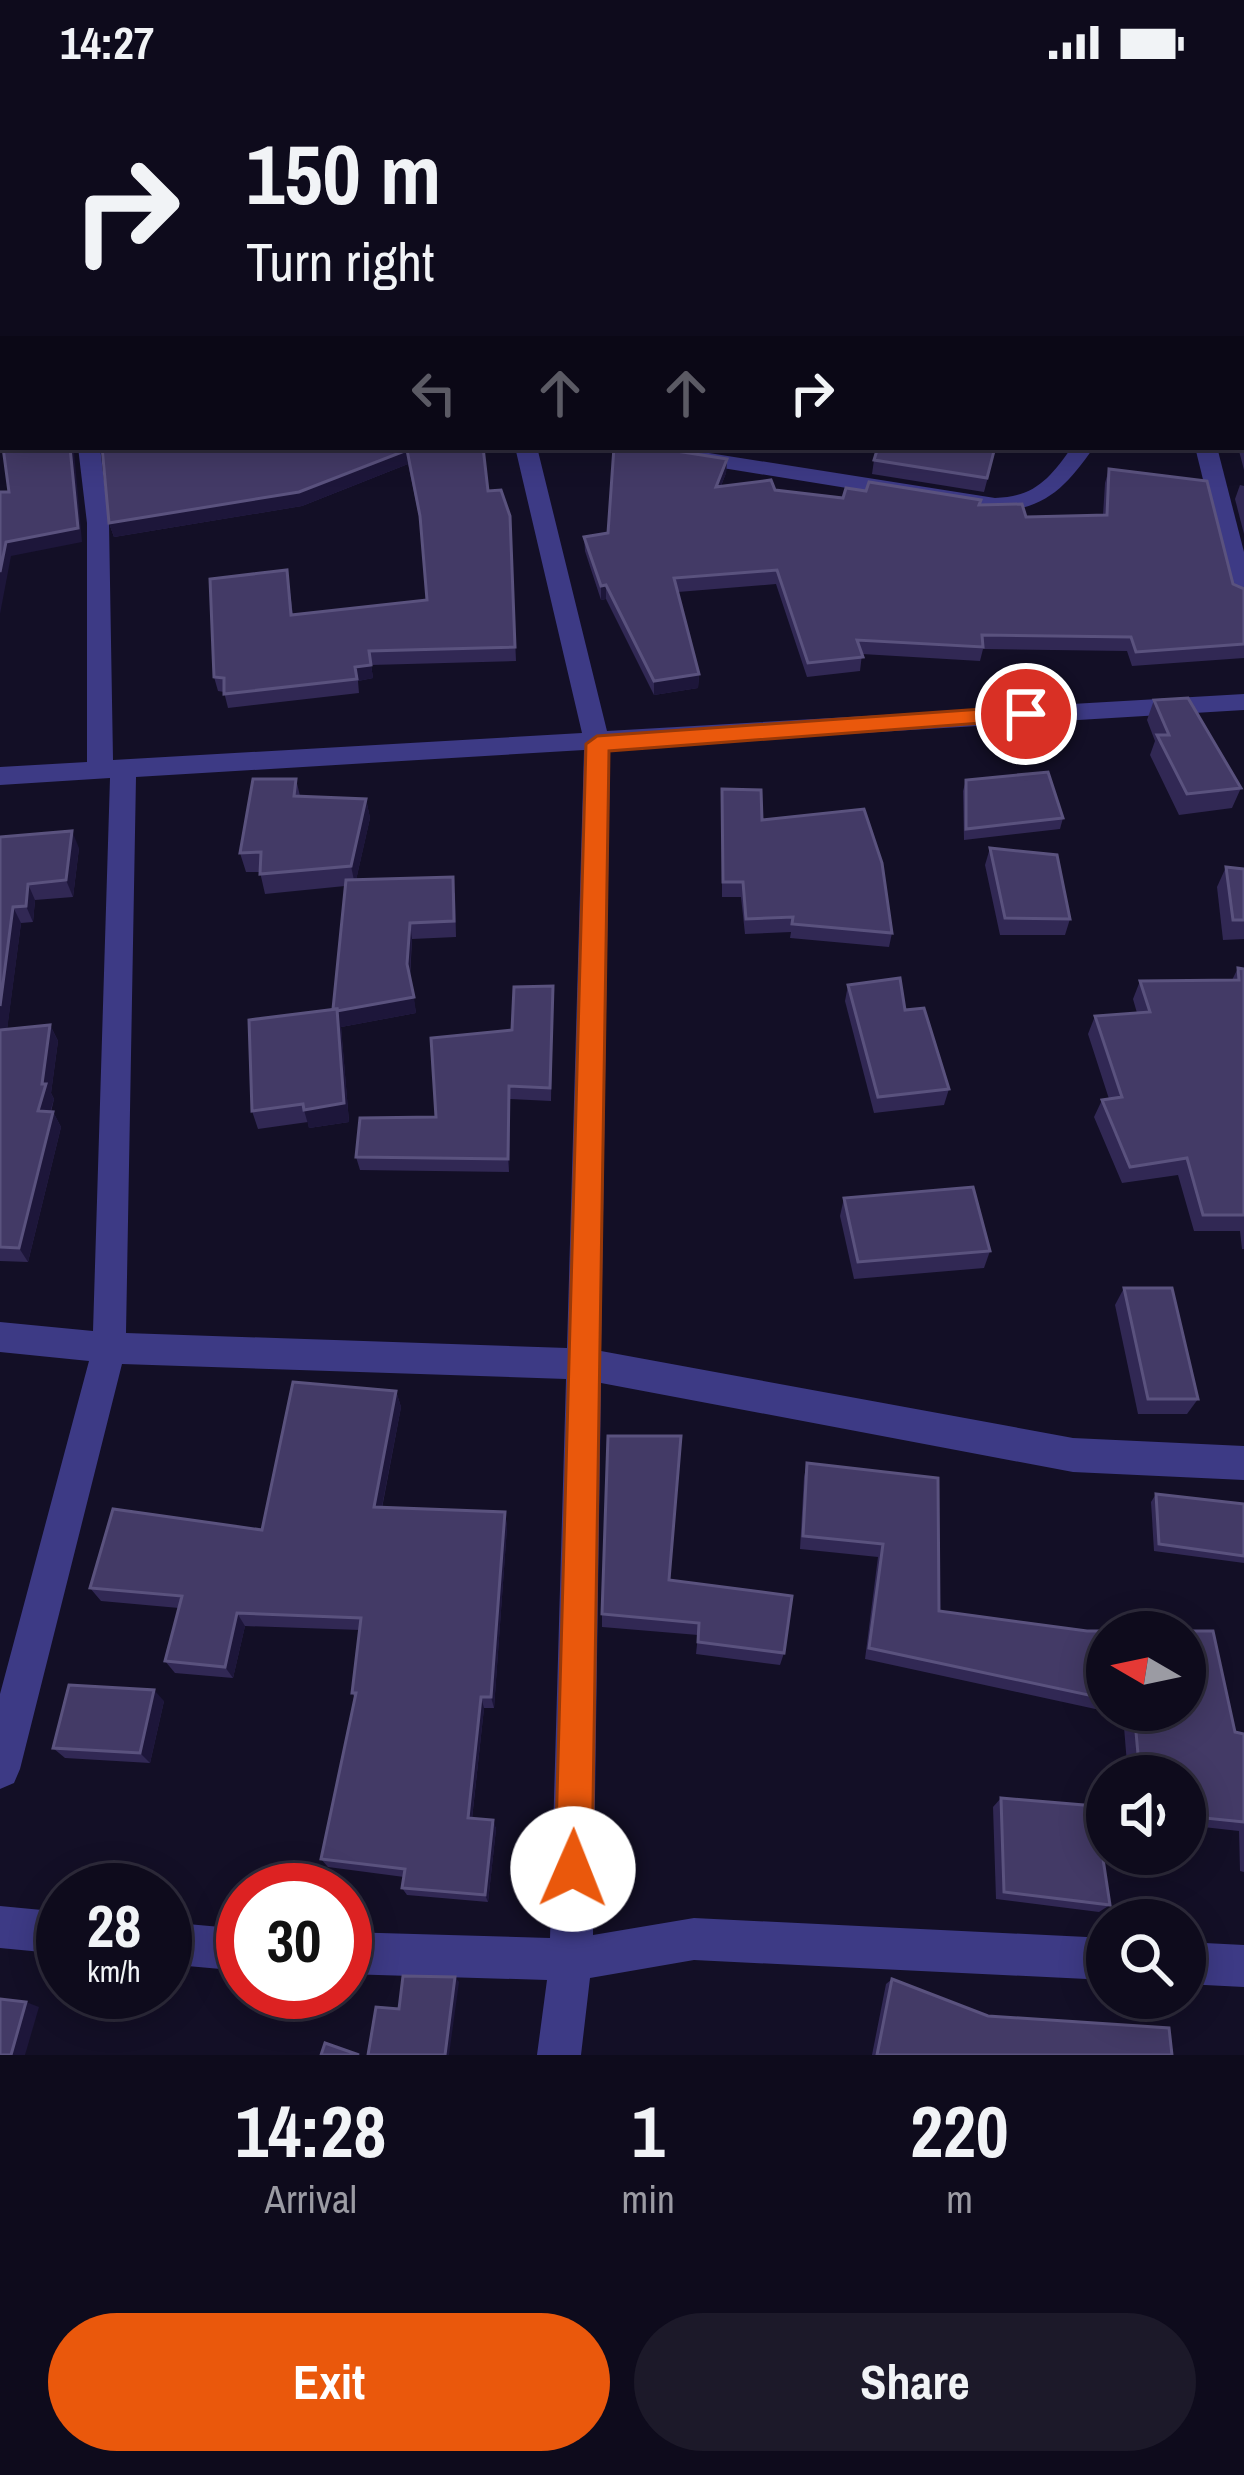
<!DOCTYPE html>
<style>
body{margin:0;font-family:"Archivo Narrow",sans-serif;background:#1c1929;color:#f1f3f6;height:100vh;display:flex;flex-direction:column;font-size:45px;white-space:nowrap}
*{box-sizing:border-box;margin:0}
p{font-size:39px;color:#9b9ba3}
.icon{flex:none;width:66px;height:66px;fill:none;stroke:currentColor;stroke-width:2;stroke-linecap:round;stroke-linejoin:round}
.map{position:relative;height:1971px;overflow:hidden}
.side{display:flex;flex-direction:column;background:#0e0b1c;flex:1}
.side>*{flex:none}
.banner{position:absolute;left:0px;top:0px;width:1245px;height:366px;box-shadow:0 6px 30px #0003,0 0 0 3px #2e2b3b;background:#0e0b1c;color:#f1f3f6;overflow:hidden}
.needle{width:78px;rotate:279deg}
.buttons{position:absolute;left:1086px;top:1527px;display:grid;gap:24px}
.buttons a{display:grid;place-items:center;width:120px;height:120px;border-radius:50%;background:#0e0b1c;box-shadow:0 6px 30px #0003,0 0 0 3px #2e2b3b;font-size:60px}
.speed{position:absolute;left:36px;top:1779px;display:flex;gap:24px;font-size:60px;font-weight:700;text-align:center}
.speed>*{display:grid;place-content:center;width:156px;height:156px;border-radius:50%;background:#0e0b1c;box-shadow:0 6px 30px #0003,0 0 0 3px #2e2b3b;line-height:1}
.speed small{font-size:30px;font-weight:400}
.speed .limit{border:18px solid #d22;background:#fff;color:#111}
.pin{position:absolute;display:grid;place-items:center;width:102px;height:102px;color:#fff;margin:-51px;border:6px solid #fff;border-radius:50%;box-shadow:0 3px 12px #0007}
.me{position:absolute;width:132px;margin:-66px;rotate:1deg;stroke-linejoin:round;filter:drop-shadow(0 0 9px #0008)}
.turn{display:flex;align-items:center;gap:42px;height:252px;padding:0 48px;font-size:54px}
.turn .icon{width:156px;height:156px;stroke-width:2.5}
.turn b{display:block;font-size:84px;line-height:102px}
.lanes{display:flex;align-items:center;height:114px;padding:0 48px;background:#0003;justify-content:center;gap:60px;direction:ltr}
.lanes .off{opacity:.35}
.eta{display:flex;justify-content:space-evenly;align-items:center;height:204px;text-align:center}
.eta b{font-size:72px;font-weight:800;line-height:84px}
.action{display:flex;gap:24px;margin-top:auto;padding:24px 48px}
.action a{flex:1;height:138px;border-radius:72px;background:#ea580c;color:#fff;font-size:48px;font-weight:800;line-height:138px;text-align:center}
.action a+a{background:#1c1929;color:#f1f3f6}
.status{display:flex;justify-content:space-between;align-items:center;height:84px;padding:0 60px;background:#0e0b1c;direction:ltr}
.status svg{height:33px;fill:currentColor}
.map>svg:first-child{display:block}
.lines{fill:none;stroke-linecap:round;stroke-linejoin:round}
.street{fill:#3d3a85;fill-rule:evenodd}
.wall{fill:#312854;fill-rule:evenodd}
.shaded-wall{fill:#1d163a}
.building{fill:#433a66;stroke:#5a527e;stroke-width:3}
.route{fill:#ea580c;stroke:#983908;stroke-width:3}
</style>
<div class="status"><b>14:27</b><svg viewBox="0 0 49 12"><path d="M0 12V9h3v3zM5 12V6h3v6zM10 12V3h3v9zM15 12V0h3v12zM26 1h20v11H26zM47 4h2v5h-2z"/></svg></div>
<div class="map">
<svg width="1244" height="1971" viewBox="0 0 1244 1971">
<rect width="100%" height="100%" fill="#130f26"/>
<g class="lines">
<!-- street -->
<g class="street">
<rect x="77" y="0" width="16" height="3"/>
<path d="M 963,0 L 1038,0 L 1040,3 L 965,3 Z"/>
<rect x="1242" y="243" width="2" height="12"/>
<path d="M 78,363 L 100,363 L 109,439 L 113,676 L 582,649 L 515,363 L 537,363 L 607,647 L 1244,610 L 1244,626 L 610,664 L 601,1267 L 1073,1354 L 1244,1362 L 1244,1396 L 1073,1388 L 601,1299 L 593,1851 L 694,1834 L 1107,1854 L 1107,1896 L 694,1876 L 590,1894 L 581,1971 L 537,1971 L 547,1896 L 345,1890 L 345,1848 L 550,1854 L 566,1295 L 122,1280 L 20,1685 L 14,1699 L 0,1705 L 0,1610 L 89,1277 L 0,1268 L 0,1238 L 93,1247 L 110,694 L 0,701 L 0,683 L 87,678 L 87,439 ZM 584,666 L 567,1264 L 126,1249 L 136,693 Z"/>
<path d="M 619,363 L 671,363 L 995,414 C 1035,413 1050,394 1072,363 L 1094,363 C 1066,403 1046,425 995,428 L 630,369 Z"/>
<path d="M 1195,363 L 1217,363 L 1244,468 L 1244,520 L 1232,513 Z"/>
<path d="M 0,1822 L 63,1828 L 63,1870 L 0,1864 Z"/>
<path d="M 165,1838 L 243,1845 L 243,1887 L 165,1880 Z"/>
<path d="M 1185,1858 L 1244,1861 L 1244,1903 L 1185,1900 Z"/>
</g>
</g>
<!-- wall -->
<g class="wall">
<path d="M 1242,258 L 1244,258 L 1244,386 L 1238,363 L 1242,363 Z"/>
<path d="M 102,363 L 483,363 L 488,407 L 510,432 L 516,577 L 371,581 L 373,594 L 358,597 L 359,609 L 228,624 L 224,608 L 218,607 L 214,593 L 287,486 L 293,531 L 427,516 L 421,441 L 408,380 L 302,422 L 114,453 L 109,439 Z"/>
<path d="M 700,363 L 737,363 L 735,368 Z"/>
<path d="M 996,363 L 984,408 L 872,390 L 874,376 Z"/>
<path d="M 727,375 L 726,389 L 721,402 L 775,406 L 843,414 L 979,421 L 1026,433 L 1103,431 L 1105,399 L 1109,385 L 1233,500 L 1244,505 L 1244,574 L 1132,582 L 1127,567 L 983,565 L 980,577 L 862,570 L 860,587 L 807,593 L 776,500 L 678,508 L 699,590 L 698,604 L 654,611 L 606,515 L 601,516 L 585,467 L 584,453 L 608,449 Z"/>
<path d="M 1240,401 L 1244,402 L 1244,450 L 1235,415 Z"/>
<path d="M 1154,616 L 1241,704 L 1232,724 L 1179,731 L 1150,671 L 1155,657 L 1147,636 Z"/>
<path d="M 296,695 L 300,712 L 366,715 L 370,734 L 356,796 L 455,809 L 456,853 L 412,855 L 410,894 L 416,929 L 341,943 L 349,1038 L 309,1044 L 308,1038 L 258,1045 L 252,1027 L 333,925 L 345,802 L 265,810 L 260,788 L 246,788 L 240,769 Z"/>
<path d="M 966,696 L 1063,734 L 1060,745 L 964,756 L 963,707 Z"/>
<path d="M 722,705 L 762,736 L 892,849 L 889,863 L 790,854 L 791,848 L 745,850 L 741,813 L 722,813 Z"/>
<path d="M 0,753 L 79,764 L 73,813 L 35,816 L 33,838 L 21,839 L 7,945 L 50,941 L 58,957 L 51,1009 L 54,1015 L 51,1028 L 53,1028 L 61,1043 L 28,1178 L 0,1177 Z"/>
<path d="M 990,764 L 1070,835 L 1065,851 L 1000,851 L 985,781 Z"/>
<path d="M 1226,783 L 1244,785 L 1244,855 L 1223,856 L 1217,803 Z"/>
<path d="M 1238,884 L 1244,885 L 1244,1165 L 1242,1165 L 1240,1147 L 1194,1147 L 1178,1091 L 1122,1099 L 1094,1033 L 1102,1016 L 1109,1015 L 1088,950 L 1095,932 L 1137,929 L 1133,915 L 1140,897 L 1232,896 Z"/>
<path d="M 848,901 L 905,926 L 949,1005 L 944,1021 L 874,1029 L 845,917 Z"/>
<path d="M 553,902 L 551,1017 L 510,1015 L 509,1088 L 360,1086 L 356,1073 L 436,1033 Z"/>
<path d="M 844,1114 L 990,1167 L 984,1184 L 854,1195 L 840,1132 Z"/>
<path d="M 1124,1204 L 1198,1315 L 1187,1330 L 1138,1330 L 1115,1221 Z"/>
<path d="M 396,1307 L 401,1323 L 382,1424 L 505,1428 L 507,1443 L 494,1624 L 484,1624 L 472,1735 L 493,1736 L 496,1745 L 488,1818 L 407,1811 L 402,1804 L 404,1793 L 328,1783 L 321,1775 L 355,1614 L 352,1609 L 360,1546 L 245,1542 L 233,1594 L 175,1589 L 165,1577 L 179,1524 L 101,1517 L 90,1504 L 262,1446 Z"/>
<path d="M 807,1379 L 938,1394 L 939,1527 L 1087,1547 L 1213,1547 L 1235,1648 L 1244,1650 L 1244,1788 L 1240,1787 L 1239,1747 L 1185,1741 L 1185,1692 L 1128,1692 L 1123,1631 L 865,1575 L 878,1473 L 800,1465 L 804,1393 ZM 1107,1548 L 1185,1548 L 1185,1626 L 1107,1626 Z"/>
<path d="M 1156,1410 L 1244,1420 L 1244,1479 L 1154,1467 L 1151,1418 Z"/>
<path d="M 669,1496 L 784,1569 L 780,1581 L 696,1570 L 698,1551 L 602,1543 L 602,1530 Z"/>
<path d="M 164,1617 L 150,1679 L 65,1674 L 53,1664 Z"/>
<path d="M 1001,1714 L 1110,1821 L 1099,1828 L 996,1815 L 993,1723 Z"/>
<path d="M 892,1895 L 988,1932 L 1172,1971 L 872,1971 L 886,1900 Z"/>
</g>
<!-- shaded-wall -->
<g class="shaded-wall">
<path d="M 70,363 L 73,363 L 74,367 L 82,458 L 11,472 L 0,530 L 0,488 L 6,458 Z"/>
<path d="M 407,366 L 408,380 L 302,422 L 114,453 L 109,439 Z"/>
<path d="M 727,375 L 726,389 L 715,417 L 716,403 Z"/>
<path d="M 606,501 L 606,515 L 601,516 L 601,502 Z"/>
<path d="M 371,581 L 373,594 L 358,597 L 355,583 Z"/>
<path d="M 699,590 L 698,604 L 654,611 L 654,597 Z"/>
<path d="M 366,715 L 370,734 L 355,801 L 351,782 Z"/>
<path d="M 72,747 L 79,764 L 73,813 L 66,796 Z"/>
<path d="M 28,800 L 35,816 L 33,838 L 26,822 Z"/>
<path d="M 13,823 L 21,839 L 5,962 L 0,952 L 0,922 Z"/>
<path d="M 410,839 L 412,855 L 409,896 L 407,880 Z"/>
<path d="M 414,913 L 416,929 L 341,943 L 349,1038 L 309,1044 L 304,1026 L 332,928 Z"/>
<path d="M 50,941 L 58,957 L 51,1009 L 54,1015 L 46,1042 L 38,1027 Z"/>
<path d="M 509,1002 L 510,1015 L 509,1088 L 508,1075 Z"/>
<path d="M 53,1028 L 61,1043 L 28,1178 L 19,1164 Z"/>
<path d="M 396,1307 L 401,1323 L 379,1438 L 374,1423 Z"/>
<path d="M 505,1428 L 507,1443 L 494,1624 L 491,1613 Z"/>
<path d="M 237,1529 L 245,1542 L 233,1594 L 225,1583 Z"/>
<path d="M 154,1606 L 164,1617 L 150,1679 L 140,1669 Z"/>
<path d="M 481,1613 L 484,1624 L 471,1743 L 468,1734 Z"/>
<path d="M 493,1736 L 496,1745 L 488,1818 L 485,1811 Z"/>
<path d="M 455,1893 L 459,1898 L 449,1971 L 445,1971 Z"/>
<path d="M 26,1918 L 39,1923 L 25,1971 L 11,1971 Z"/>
</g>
<!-- building -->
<g class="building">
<path d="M 0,0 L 55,0 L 54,3 L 3,3 L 3,363 L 70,363 L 78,444 L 6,458 L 0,488 L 0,408 L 9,408 L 0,341 L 0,136 L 2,136 L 2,119 L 0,119 L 0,33 L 2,33 L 2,17 L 0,17 Z"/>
<path d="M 353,0 L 455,0 L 455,3 L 354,3 Z"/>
<path d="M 536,0 L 577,0 L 578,3 L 536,3 Z"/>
<path d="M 672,0 L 739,0 L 738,3 L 672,3 Z"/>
<path d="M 828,0 L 1010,0 L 1007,3 L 827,3 Z"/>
<path d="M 1031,0 L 1243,0 L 1244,85 L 1242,86 L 1242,3 L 1030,3 Z"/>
<path d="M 1242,87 L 1244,94 L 1244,178 L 1242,158 Z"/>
<path d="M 1242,258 L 1244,258 L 1244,352 L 1242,344 Z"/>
<path d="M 102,363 L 483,363 L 488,407 L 501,406 L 510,432 L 515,563 L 369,567 L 371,581 L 355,583 L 357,595 L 224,610 L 224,594 L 214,593 L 210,495 L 287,486 L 291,531 L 427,516 L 420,432 L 407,366 L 299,408 L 109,439 Z"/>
<path d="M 614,363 L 651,363 L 727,375 L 716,403 L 771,396 L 775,406 L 843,414 L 846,404 L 866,407 L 869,398 L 981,416 L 979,421 L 1022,420 L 1026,433 L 1107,431 L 1109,385 L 1207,397 L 1233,500 L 1244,505 L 1244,560 L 1136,568 L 1131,553 L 982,551 L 983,563 L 857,556 L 863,573 L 808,579 L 777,486 L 674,494 L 699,590 L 654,597 L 606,501 L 601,502 L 584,453 L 608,449 Z"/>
<path d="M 878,363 L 995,363 L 987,394 L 874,376 Z"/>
<path d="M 1188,614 L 1241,704 L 1187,710 L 1157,651 L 1169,651 L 1154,616 Z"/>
<path d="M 1048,688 L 1063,734 L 966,745 L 966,696 Z"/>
<path d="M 253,695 L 296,695 L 294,712 L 366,715 L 351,782 L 260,790 L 261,768 L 240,769 Z"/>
<path d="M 722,705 L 761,706 L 762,736 L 864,725 L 882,779 L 892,849 L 792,840 L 793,833 L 746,835 L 743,798 L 723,798 Z"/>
<path d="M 72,747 L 66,796 L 28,800 L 26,822 L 13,823 L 0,922 L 0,753 Z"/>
<path d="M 990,764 L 1057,771 L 1070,835 L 1005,834 Z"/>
<path d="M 1226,783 L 1244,785 L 1244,836 L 1233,836 Z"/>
<path d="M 453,793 L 454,837 L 410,839 L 407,880 L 414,913 L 337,927 L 337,925 L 333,925 L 346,796 Z"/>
<path d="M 1238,884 L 1244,885 L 1244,1131 L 1203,1131 L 1187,1074 L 1130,1083 L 1102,1016 L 1122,1013 L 1095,932 L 1150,928 L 1140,897 L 1239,896 Z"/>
<path d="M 900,894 L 905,926 L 924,924 L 949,1005 L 878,1013 L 848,901 Z"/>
<path d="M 553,902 L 550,1004 L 509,1002 L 508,1075 L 356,1073 L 360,1034 L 436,1033 L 431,954 L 512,946 L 514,903 Z"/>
<path d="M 337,925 L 344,1019 L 304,1026 L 303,1020 L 252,1027 L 249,936 Z"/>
<path d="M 50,941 L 42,1000 L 46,1000 L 38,1027 L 53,1028 L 19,1164 L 0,1163 L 0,946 Z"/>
<path d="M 973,1103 L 990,1167 L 858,1178 L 844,1114 Z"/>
<path d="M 1124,1204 L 1172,1204 L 1198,1315 L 1148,1315 Z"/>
<path d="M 293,1298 L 396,1307 L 374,1423 L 505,1428 L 491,1613 L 481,1613 L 468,1734 L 493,1736 L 485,1811 L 402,1804 L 405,1785 L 321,1775 L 356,1609 L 352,1609 L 361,1534 L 237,1529 L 225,1583 L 165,1577 L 182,1512 L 90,1504 L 113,1425 L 262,1446 Z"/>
<path d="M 608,1352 L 681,1352 L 669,1496 L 792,1512 L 784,1569 L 698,1558 L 699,1539 L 602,1530 Z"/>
<path d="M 807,1379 L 938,1394 L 939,1527 L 1087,1547 L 1213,1547 L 1235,1648 L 1244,1650 L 1244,1738 L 1185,1732 L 1185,1692 L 1140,1692 L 1134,1626 L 1185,1626 L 1185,1548 L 1107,1548 L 1107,1615 L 869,1564 L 883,1460 L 803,1452 Z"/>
<path d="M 1156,1410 L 1244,1420 L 1244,1472 L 1159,1460 Z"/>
<path d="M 69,1601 L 154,1606 L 140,1669 L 53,1664 Z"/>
<path d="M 1001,1714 L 1095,1722 L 1110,1821 L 1004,1808 Z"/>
<path d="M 403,1892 L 455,1893 L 445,1971 L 368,1971 L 376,1923 L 399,1925 Z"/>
<path d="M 892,1895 L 988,1932 L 1169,1944 L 1172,1971 L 877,1971 Z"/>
<path d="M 0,1915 L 26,1918 L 11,1971 L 0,1971 Z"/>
<path d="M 325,1959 L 359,1971 L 321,1971 Z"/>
</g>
<!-- route -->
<path class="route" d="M 1026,622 L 1034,625 L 1034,635 L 609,667 L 592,1785 L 587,1798 L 573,1803 L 560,1798 L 555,1785 L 586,660 L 597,652 Z"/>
</svg>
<div class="buttons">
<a><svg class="needle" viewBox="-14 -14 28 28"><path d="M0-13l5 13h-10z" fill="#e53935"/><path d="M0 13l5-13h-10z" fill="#9b9ba3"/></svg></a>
<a><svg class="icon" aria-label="sound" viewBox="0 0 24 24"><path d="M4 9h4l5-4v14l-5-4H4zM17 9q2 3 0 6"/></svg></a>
<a><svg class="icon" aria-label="search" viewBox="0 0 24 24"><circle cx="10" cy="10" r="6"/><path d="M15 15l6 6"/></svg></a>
</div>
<div class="speed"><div>28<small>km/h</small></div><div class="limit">30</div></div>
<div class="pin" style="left:1026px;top:630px;background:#d93025"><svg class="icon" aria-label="arrive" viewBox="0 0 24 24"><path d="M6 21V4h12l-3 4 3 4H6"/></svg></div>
<svg class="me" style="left:573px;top:1785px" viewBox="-20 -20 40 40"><circle r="19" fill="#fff"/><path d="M0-13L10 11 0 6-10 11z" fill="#ea580c"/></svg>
<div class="banner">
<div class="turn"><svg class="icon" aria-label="right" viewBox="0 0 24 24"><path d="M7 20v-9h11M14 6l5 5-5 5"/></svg><div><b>150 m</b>Turn right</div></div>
<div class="lanes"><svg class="icon off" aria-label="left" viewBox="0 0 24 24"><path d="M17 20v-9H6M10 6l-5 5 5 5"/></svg><svg class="icon off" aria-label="ahead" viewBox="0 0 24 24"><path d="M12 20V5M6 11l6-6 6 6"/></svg><svg class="icon off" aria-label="ahead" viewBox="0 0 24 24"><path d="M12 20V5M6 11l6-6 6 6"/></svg><svg class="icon" aria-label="right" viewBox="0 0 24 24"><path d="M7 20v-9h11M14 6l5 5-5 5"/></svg></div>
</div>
</div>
<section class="side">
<div class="eta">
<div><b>14:28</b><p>Arrival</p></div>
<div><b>1</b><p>min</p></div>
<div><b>220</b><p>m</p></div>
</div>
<div class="action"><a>Exit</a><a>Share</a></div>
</section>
